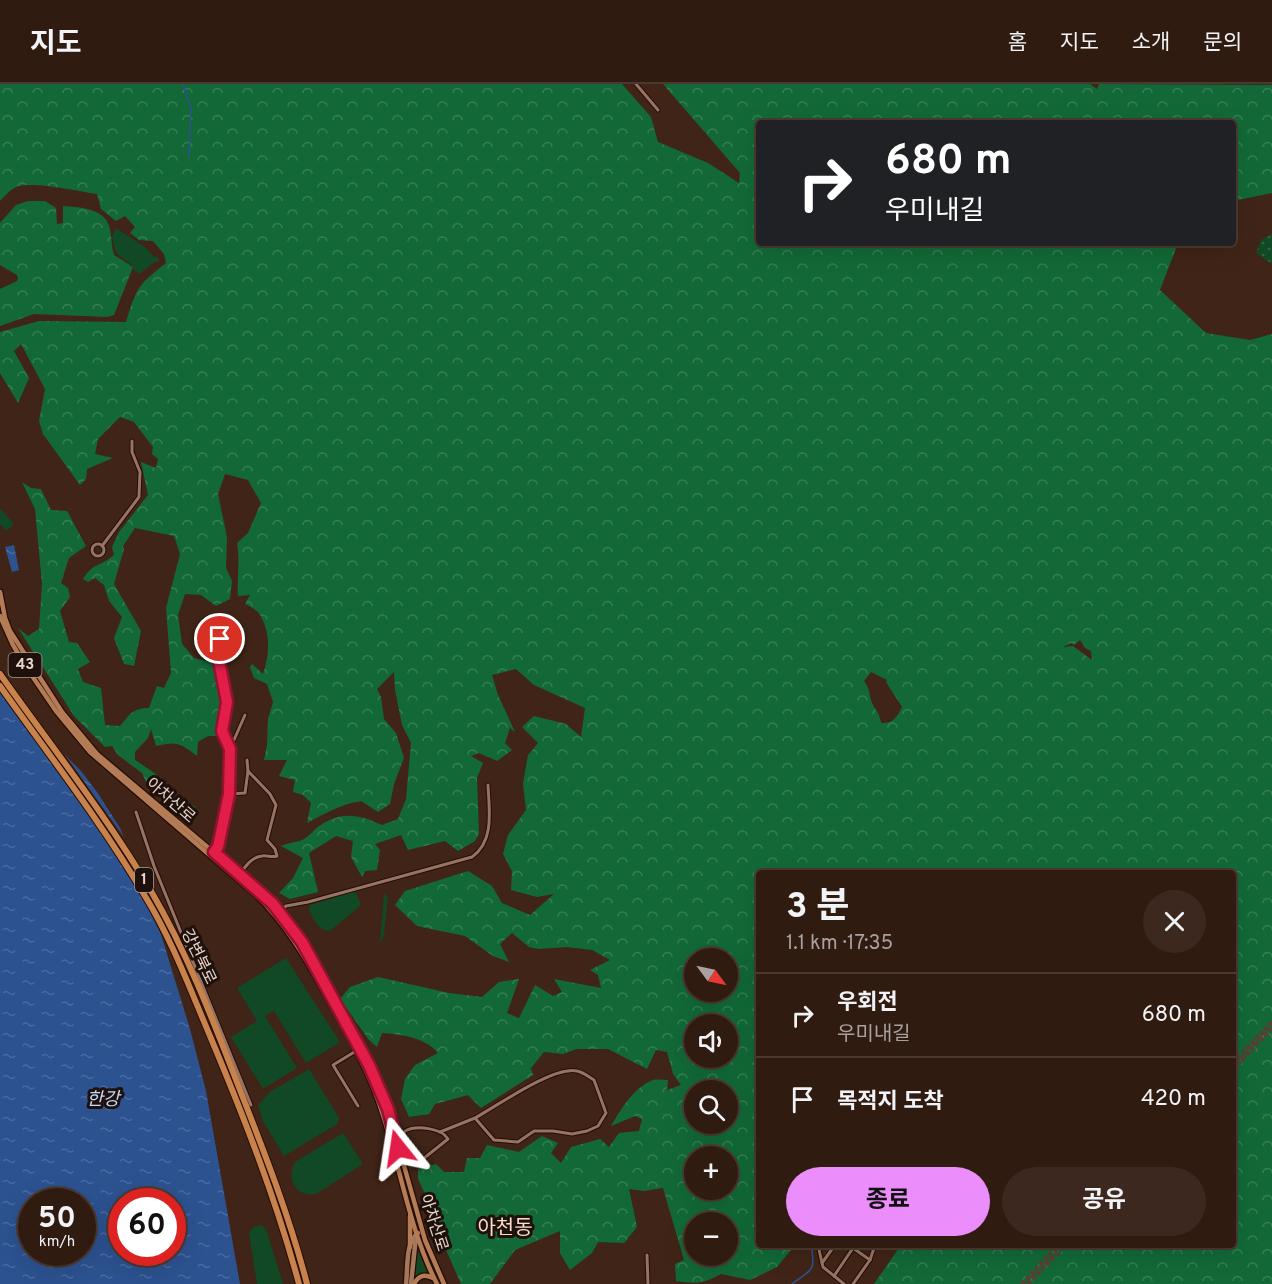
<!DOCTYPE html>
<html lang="ko">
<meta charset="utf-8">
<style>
body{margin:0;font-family:Overpass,"Noto Sans KR",sans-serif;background:#3c281f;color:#f1f3f6;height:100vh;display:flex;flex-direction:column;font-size:22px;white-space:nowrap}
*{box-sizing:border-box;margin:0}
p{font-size:20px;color:#a8a19f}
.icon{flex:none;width:33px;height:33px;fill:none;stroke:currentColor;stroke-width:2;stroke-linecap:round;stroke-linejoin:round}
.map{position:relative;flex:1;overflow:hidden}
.side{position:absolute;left:756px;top:786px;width:480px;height:378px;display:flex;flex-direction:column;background:#301b11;border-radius:6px;box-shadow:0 6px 24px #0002,0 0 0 2px #4b3931}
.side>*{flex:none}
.banner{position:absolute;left:756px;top:36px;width:480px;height:126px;border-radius:6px;box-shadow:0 6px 24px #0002,0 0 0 2px #4b3931;background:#202124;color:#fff;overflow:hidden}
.needle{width:39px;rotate:123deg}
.controls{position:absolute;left:684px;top:864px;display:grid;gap:12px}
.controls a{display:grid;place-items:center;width:54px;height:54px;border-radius:50%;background:#301b11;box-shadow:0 6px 24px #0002,0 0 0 2px #4b3931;font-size:30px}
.speed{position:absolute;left:18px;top:1104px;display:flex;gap:12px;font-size:30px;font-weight:700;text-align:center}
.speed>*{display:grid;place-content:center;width:78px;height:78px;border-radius:50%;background:#301b11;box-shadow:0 6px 24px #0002,0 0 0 2px #4b3931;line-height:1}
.speed small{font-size:15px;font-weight:400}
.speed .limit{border:9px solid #d22;background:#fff;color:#111}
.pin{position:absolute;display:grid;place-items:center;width:51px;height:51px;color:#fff;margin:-26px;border:3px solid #fff;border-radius:50%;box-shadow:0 2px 6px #0007}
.me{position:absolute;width:66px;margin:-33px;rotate:345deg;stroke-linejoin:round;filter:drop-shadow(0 0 4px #0008)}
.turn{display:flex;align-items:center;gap:21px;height:126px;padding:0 30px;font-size:27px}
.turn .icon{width:78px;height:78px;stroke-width:2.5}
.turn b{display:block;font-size:42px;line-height:51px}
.round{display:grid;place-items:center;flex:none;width:63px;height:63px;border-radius:32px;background:#3c281f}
.head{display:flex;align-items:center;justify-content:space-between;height:102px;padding:0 30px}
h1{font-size:36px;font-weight:700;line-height:45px}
.action{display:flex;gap:12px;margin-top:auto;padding:12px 30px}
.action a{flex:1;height:69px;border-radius:36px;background:#eb8dfb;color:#111;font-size:24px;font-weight:700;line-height:69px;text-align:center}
.action a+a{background:#3c281f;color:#f1f3f6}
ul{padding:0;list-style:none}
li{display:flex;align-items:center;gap:18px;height:84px;padding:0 30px;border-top:2px solid #4b3931}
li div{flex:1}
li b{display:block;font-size:22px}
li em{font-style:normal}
header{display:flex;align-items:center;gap:36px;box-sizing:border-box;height:84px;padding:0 30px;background:#301b11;border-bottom:2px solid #4b3931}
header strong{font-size:28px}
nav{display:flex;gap:33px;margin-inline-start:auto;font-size:21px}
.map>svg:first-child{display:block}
.grass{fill:#114826}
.forest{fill:url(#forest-crowns);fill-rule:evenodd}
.park{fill:url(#park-dots)}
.water{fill:url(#water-ripples);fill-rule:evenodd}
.pier{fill:#402417}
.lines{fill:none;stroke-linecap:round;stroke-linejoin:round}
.stream{stroke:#2c5290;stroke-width:1.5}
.secondary-tunnel{stroke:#593f32;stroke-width:4.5;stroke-dasharray:4.5 2;stroke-linecap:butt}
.street-casing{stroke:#260c02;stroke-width:5}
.secondary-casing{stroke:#260c02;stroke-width:7}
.primary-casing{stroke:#260c02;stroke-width:7}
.highway-casing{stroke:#260c02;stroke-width:8}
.street{stroke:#967464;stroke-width:3}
.secondary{stroke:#a5785d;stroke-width:4.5}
.primary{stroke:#b47c56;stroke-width:4.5}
.highway{stroke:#c8824c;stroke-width:6}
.route-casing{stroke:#92132f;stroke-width:15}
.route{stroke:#e11d48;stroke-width:10}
.labels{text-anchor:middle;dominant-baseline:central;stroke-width:6;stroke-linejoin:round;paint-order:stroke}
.shield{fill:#1e110b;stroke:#ac9a93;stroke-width:1.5}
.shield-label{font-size:15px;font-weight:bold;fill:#e9d5cd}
.street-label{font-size:16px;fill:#e9d5cd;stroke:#1e110b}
.water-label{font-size:18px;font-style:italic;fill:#c3daff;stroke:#1e110b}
.quarter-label{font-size:20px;fill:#fbdcce;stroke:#1e110b}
</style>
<header>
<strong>지도</strong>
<nav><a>홈</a><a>지도</a><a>소개</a><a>문의</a></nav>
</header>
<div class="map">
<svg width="1272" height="1200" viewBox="0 0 1272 1200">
<defs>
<pattern id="forest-crowns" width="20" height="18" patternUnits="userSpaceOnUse" patternTransform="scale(1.5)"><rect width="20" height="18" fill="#126937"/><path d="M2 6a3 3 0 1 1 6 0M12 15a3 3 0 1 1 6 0" fill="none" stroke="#347e53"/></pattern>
<pattern id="park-dots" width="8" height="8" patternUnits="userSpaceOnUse" patternTransform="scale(1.5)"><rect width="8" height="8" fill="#114826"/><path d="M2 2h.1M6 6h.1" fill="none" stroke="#346244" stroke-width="1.8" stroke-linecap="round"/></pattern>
<pattern id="water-ripples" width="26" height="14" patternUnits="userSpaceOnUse" patternTransform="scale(1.5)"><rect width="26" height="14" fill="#2c5290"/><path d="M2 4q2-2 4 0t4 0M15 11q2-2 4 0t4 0" fill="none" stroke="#4b6a9e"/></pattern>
</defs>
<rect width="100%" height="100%" fill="#402417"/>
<!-- grass -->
<g class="grass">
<path d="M 116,144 L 146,164 L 154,173 L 158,173 L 159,177 L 155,178 L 139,190 L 134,186 L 134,183 L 116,169 L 112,153 Z"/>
<path d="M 0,424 L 14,440 L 6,447 L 0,440 Z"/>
<path d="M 355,807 L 361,821 L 330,847 C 318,847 314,835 309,826 L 310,821 Z"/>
<path d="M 384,810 L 388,813 L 384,851 L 381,858 L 380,858 Z"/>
<path d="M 286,874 L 340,958 L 306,979 L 274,927 L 265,932 L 297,984 L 263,1005 L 231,953 L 257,937 L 237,904 Z"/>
<path d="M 309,985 L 339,1034 L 337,1040 L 284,1072 L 263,1037 L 258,1021 L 270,1008 Z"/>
<path d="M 343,1049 L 363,1080 L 316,1110 C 295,1113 286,1095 295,1078 Z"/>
<path d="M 260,1141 L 265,1144 L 268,1151 L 283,1200 L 257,1200 L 249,1149 L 253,1143 Z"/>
<path d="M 417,1165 L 427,1188 L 415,1193 Z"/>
</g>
<!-- forest -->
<g class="forest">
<path d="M 0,0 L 622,0 L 651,33 L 658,58 L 708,79 L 739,99 L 740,89 L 663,0 L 1090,0 L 1097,5 L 1099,0 L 1272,1 L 1272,109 L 1233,117 L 1233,39 L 759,39 L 759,159 L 1178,159 L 1160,206 L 1206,249 L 1250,256 L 1272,250 L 1272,1200 L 874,1200 L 901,1161 L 1233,1161 L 1233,789 L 759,789 L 759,1161 L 795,1161 L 777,1183 L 750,1196 L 721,1190 C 703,1200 697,1200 676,1197 L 675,1180 L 684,1176 L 663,1104 L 644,1107 L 629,1105 L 637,1143 L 624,1159 L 598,1158 L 592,1169 L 570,1186 L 560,1169 L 560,1147 L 515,1166 L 490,1200 L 461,1200 L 429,1127 L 426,1112 L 418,1095 L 418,1085 L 436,1080 L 444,1088 L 464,1088 L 467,1074 L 480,1074 L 487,1061 L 519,1068 L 542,1052 L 558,1059 L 551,1069 L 561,1079 L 571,1063 L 600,1055 L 609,1063 L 619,1049 L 639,1047 L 642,1035 L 635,1032 L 611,1042 C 621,1025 634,1003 653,996 C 657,995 664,996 668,996 L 667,1006 L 681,1001 L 673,990 L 667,968 L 656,966 L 647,985 L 608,965 L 577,965 L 563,970 L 544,968 L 531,984 L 533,991 L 481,1024 L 468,1011 L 435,1020 L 429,1030 L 409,1033 L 401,1015 L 405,995 L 415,981 L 438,969 C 426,954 401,950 382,949 L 377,963 L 369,956 L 340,915 L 350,903 L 378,893 L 449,909 L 482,913 L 499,898 L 519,895 L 507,929 L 519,934 L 535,901 L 553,912 L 562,908 L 554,895 L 601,904 L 598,891 L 590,886 L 610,876 L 592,866 L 567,863 L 539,865 L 529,863 L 512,849 L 500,860 L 509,878 L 493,872 L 465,852 L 417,842 L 395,821 L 405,807 L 468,787 L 492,802 L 502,819 L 530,831 L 554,810 L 537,813 L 511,806 L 512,787 L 503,770 L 508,751 L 526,726 L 523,699 L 528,671 L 538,659 L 522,643 L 534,632 L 566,640 L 581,653 L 585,624 L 534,601 L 516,585 L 492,591 L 498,611 L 515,648 L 510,644 L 505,659 L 512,666 L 497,677 L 479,669 L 471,672 L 483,679 L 477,694 L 479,750 L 475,757 L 458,767 L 445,757 L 408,766 L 401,751 L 375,760 L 380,766 L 377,786 L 365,787 L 362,793 L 351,773 L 353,757 L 336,752 L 309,769 L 318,808 L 290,815 L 279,809 L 293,794 L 303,774 L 281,762 C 288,759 299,758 304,755 C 309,752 314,746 319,742 C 342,727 358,730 382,741 L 398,735 L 406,715 L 411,659 L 402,641 L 395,606 L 394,588 L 377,605 L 381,613 L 384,635 L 396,649 L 404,674 L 394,700 L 390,720 L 378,728 L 361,717 C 341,720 326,729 307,739 L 311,719 L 303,711 L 293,708 L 295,696 L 279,692 L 287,676 L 264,676 L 267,661 L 268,635 L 273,618 L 267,600 L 254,594 L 250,583 L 252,580 L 263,590 C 270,570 271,546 258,528 C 255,525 249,522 245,520 L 250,511 L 238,512 C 237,494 240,476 237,459 L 248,449 L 261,419 L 248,396 L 225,390 L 218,410 L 227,453 L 226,484 L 232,497 L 230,515 L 216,522 L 201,511 L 185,510 L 178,531 L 182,560 L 194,574 L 214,579 L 221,599 L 229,601 C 233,628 235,631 217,652 L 208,652 L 198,658 L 197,672 C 180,659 177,657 156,662 L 151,645 L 148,654 L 135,668 L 135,676 L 156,690 L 179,724 L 192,721 L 196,723 L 182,729 L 147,700 L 142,689 L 118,671 L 112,662 L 105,663 L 74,632 L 18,544 L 28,552 L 39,545 L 42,500 L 35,425 L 22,398 L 31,404 L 41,405 L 51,426 L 67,427 L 86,462 L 69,474 L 61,499 L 68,504 L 70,513 L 60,527 L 69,558 L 77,559 L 90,578 L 78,585 L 83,598 L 101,604 L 105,641 L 120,642 C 130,630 133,624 149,624 L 157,602 L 164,604 L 171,589 L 166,524 L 180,470 L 174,452 L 135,444 L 123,462 L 124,465 L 114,500 L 141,547 L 134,582 L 124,580 L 114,554 L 122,533 L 109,517 L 104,501 L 95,494 L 88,498 L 83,495 C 94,478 100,483 114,471 L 112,463 L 119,448 L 148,411 L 141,378 L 156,384 L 158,375 L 152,370 L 153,363 L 134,338 L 120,333 L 98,355 L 95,370 L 113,374 L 87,385 L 86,395 L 80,401 L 43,350 L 39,337 L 45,305 L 21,260 L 14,267 L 29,294 L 18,319 L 0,289 L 0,248 L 39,237 L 126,238 C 137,203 137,202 166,179 L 164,170 L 153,157 L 139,156 L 130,149 L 135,143 L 125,132 L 116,137 L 101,125 L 97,110 C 77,107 37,98 19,102 C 11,104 5,112 0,117 ZM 1080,556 L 1085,564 L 1091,567 L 1092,576 L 1073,562 L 1063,563 L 1071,559 L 1074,561 ZM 871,588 L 887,596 L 886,598 L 902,623 C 897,633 893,640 881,639 C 880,628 873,624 871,616 C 869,608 869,604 864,597 ZM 694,874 L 728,874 L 728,908 L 694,908 ZM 694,940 L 728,940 L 728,974 L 694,974 ZM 694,1006 L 728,1006 L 728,1040 L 694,1040 ZM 694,1072 L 728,1072 L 728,1106 L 694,1106 ZM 694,1138 L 728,1138 L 728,1172 L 694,1172 Z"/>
<path d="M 28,117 L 45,117 L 56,124 L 57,140 L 63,139 L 63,122 C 78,123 104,124 109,142 C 112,151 111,162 114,171 L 133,183 L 114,231 L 107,233 L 34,230 L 0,242 L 0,205 L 17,197 L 18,194 L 17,191 L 0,181 L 0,139 L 16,121 Z"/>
</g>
<!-- park -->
<path class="park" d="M 1272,150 L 1272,180 L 1256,169 L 1261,156 Z"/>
<!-- water -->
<g class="water">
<path d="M 14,461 L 19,486 L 12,488 L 5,463 Z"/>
<path d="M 0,583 L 56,662 L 81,687 L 97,708 L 120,744 L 152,821 L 190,945 L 206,1007 L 240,1200 L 0,1200 ZM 32,1118 L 82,1118 L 82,1168 L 32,1168 ZM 122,1118 L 172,1118 L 172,1168 L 122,1168 Z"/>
</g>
<!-- pier -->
<path class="pier" d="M 0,580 L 131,763 L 155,820 L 167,862 L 144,816 L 117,771 L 0,607 Z"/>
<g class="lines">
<!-- stream -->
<g class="stream">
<path d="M 183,0 L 191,25 L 189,73"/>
<path d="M 792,1200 C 812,1184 816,1189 811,1161"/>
</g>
<!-- secondary-tunnel -->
<g class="secondary-tunnel">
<path d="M 1233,979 L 1272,938"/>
<path d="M 1233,985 L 1272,944"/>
<path d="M 1022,1200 L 1059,1161"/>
<path d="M 1028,1200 L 1065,1161"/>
</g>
<defs>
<g id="street">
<path d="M 636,0 L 658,26"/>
<circle cx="98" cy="466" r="6"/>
<path d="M 102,462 L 139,413 L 140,388 L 132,368 L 132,357"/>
<path d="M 220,555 L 219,577 L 227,618 L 222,647 L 230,664"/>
<path d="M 230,665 L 245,631"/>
<path d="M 229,710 L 245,709 L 248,687 L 247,676"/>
<path d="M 136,728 L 154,782 L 251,1021"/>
<path d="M 240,791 C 244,783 252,773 262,772 C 268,771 271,774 277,772 L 275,765 L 267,756 L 276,721 L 270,710 L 248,687"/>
<path d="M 275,830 L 286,822 L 308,818 L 472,773 C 495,757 489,725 488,701"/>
<path d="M 356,967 L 333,981 L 358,1022"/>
<path d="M 440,1048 L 475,1034 L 494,1056 L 518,1058 L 534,1047 L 553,1047 L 572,1050 L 587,1047 L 598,1042 L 606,1029 L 594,996 C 589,993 583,988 577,987 C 553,982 497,1022 475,1034"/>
<path d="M 399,1061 L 405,1047 C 416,1041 442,1044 448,1055 L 423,1075 L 409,1075 L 403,1079"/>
<path d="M 818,1161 L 822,1179"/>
<path d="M 835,1161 L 822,1179 L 823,1183 L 844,1200"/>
<path d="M 647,1171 L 648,1200"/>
<path d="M 834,1192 L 853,1164 L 870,1176"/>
<path d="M 853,1200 L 870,1176 L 875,1161"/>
</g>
<g id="secondary">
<path d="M 212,770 L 218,763 L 229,710 L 230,665"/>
<path d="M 406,1200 C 408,1185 405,1158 418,1149"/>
<path d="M 411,1200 L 416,1152"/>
</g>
<g id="primary">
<path d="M 0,508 L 5,534 L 10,547 L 62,628 L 97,670 L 269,815 C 290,836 304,862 319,888 C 345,932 368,977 388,1025 L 425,1156 L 444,1200"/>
<path d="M 0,532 L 13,561 L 28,586 L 56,627 L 90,668 L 256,811 C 286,840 306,875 326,911 C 348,950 370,988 383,1031 C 401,1087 410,1147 437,1200"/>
<path d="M 410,1163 L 410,1132"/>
<path d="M 414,1200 C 419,1191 424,1190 433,1194"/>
</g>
<g id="highway">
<path d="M 0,590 C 51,662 106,731 151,807 C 188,870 214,939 240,1006 C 265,1070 290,1134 307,1200"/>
<path d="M 0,602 C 49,671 102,739 145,812 C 172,856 190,905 210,952 C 244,1033 276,1115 299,1200"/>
</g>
</defs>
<!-- street casing -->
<use href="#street" class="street-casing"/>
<!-- secondary casing -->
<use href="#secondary" class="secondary-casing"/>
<!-- primary casing -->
<use href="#primary" class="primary-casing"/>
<!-- highway casing -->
<use href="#highway" class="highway-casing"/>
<!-- street -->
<use href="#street" class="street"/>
<!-- secondary -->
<use href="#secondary" class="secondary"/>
<!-- primary -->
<use href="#primary" class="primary"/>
<!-- highway -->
<use href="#highway" class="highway"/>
</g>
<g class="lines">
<defs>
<path id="route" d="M 220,555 L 219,577 L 227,618 L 222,647 L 230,665 L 229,710 L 218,763 L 214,768 L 273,820 L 302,858 L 369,981 L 388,1025 L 398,1064"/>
</defs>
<!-- route casing -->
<use href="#route" class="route-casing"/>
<!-- route -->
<use href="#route" class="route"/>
</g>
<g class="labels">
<!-- shield labels -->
<g class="shield">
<rect x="8.5" y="569" width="33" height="24" rx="4.5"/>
<rect x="135" y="784" width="18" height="24" rx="4.5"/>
</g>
<g class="shield-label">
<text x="25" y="581">43</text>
<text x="144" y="796">1</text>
</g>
<!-- street labels -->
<g class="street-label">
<text transform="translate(170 717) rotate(41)">아차산로</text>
<text transform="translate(198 873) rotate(64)">강변북로</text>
<text transform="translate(433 1139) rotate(72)">아차산로</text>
</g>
<!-- water labels -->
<g class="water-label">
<text x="103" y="1016">한강</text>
</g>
<!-- quarter labels -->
<g class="quarter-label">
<text x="505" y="1145">아천동</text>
</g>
</g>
</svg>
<div class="controls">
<a><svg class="needle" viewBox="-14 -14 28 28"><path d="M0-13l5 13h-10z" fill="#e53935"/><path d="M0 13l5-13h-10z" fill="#a8a19f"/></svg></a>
<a><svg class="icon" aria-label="sound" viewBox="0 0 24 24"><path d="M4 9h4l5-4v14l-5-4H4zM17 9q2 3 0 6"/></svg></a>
<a><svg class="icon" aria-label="search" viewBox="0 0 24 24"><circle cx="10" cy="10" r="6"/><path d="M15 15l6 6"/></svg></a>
<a>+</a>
<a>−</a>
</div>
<div class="speed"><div>50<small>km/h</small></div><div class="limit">60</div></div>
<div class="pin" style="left:220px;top:555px;background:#d93025"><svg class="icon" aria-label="arrive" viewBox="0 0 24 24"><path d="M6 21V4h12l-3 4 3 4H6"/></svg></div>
<svg class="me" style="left:398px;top:1064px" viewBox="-20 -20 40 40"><path d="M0-17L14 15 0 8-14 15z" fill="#e11d48" stroke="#fff" stroke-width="4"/></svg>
<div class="banner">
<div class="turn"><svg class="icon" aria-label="right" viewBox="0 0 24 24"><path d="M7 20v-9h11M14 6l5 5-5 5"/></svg><div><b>680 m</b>우미내길</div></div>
</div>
<section class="side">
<div class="head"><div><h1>3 분</h1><p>1.1 km · 17:35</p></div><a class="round"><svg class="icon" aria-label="close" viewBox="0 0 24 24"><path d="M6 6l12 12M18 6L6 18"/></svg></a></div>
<ul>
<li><svg class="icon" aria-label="right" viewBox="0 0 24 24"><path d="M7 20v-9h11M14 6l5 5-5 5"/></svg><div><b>우회전</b><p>우미내길</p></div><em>680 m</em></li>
<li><svg class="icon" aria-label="arrive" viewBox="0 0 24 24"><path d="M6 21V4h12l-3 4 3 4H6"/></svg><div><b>목적지 도착</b></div><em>420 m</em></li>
</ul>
<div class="action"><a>종료</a><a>공유</a></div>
</section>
</div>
